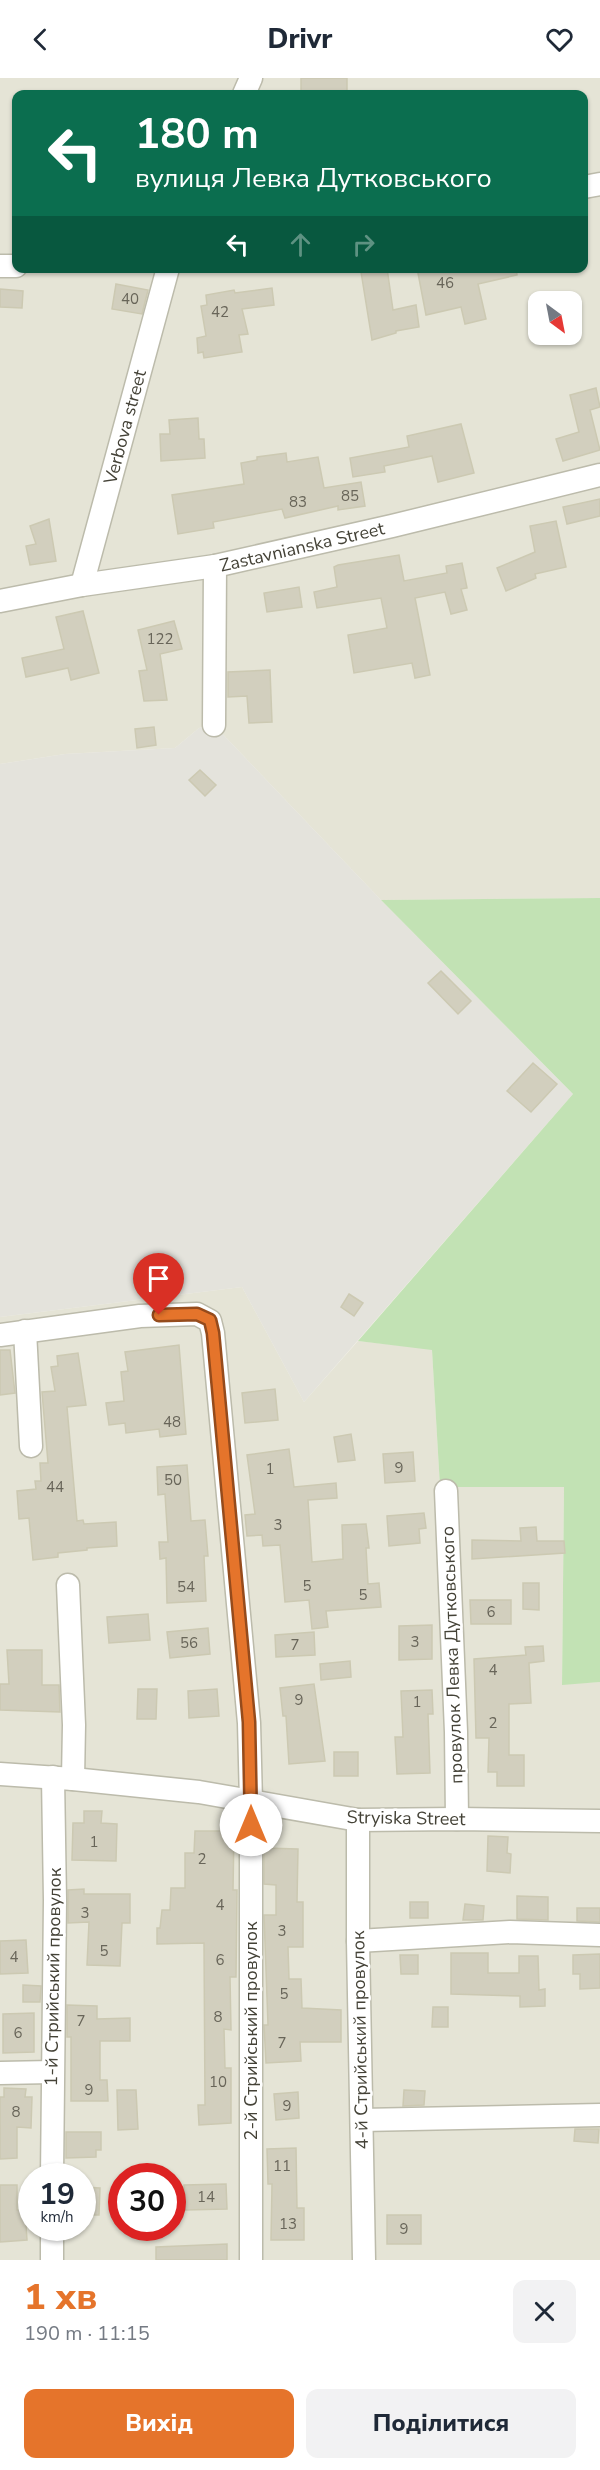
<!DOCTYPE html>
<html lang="uk">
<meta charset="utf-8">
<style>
body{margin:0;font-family:"Nunito Sans",sans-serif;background:#f2f2f3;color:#1f2937;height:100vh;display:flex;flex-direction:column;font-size:22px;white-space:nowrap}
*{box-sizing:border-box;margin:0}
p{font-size:20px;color:#747a83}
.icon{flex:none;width:33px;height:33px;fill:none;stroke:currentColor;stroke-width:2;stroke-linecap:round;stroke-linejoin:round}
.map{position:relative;height:2182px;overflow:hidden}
.side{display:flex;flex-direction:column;background:#fff;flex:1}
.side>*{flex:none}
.top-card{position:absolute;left:12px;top:12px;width:576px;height:183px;border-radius:12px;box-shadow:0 2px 4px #0004;background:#0b6e4f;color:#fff;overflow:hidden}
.needle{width:39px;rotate:148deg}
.fabs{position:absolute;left:528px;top:213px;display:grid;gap:12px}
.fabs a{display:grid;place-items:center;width:54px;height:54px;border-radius:12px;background:#fff;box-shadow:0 2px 4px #0004;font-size:30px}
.speed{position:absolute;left:18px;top:2085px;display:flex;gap:12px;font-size:30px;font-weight:700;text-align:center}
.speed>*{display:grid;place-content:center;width:78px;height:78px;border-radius:50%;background:#fff;box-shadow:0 2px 4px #0004;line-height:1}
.speed small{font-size:15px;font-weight:400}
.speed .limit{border:9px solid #d22;background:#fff;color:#111}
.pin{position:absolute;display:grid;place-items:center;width:51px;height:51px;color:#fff;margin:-62px -26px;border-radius:50% 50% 50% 0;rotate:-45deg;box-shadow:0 0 6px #0007}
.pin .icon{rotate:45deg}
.me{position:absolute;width:66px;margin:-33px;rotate:0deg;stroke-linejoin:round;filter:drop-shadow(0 0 4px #0008)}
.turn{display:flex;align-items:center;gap:21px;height:126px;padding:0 24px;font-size:27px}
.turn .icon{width:78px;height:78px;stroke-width:2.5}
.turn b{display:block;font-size:42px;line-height:51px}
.lanes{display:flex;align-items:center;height:57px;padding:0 24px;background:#0003;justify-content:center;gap:30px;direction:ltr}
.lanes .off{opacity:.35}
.round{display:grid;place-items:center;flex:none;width:63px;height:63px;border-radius:12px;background:#f2f2f3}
.headline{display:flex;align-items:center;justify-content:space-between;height:102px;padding:0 24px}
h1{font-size:36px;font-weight:800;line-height:45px;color:#e5742b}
.button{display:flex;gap:12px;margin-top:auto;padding:12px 24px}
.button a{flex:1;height:69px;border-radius:12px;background:#e5742b;color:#fff;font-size:24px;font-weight:800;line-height:69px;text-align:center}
.button a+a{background:#f2f2f3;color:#1f2937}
header{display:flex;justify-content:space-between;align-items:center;height:78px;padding:0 24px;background:#fff;font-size:27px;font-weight:800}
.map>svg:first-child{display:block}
.residential{fill:#e5e4d6;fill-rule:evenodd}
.industrial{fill:#e4e3dc}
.green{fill:#c2e2b4}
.building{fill:#d2cfbe;stroke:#ccc9b2;stroke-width:1.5}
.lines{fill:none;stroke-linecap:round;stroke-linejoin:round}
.minor-casing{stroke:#bcbbab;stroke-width:25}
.minor{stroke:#fff;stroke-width:22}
.route-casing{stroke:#954b1c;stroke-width:15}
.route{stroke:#e5742b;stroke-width:10}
.labels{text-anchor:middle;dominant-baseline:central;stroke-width:5;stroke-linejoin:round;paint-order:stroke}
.number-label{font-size:15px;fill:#686559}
.street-label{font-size:18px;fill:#444237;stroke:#fff}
</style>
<header><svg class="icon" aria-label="back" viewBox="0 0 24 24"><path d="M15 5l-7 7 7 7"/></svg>Drivr<svg class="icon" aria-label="heart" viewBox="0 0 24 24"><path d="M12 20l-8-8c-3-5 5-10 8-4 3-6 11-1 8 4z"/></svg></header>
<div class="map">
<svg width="600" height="2182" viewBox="0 0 600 2182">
<rect width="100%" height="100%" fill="#f2f1e7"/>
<!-- residential -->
<g class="residential">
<path d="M 0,0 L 600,0 L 600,820 L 381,822 L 214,647 L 199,650 L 175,670 L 65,676 L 0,686 ZM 16,16 L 584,16 L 584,190 L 16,190 ZM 538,224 L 572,224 L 572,256 L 538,256 Z"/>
<path d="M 242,1209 L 304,1324 L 358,1263 L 432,1271 L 440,1409 L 564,1409 L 562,1606 L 600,1604 L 600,2182 L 0,2182 L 0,1239 ZM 32,2098 L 82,2098 L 82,2150 L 32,2150 ZM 122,2098 L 172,2098 L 172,2150 L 122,2150 Z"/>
</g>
<!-- industrial -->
<path class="industrial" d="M 214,647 L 381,822 L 573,1016 L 304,1324 L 242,1209 L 0,1239 L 0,686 L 65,676 L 175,670 L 199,650 Z"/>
<!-- green -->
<path class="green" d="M 600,820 L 600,1604 L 562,1607 L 564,1409 L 440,1409 L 432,1272 L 358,1263 L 573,1016 L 381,822 Z"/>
<!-- building -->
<g class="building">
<path d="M 301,0 L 347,0 L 347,16 L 301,13 Z"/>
<path d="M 387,190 L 393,232 L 416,227 L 419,249 L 396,253 L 396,255 L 372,262 L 361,194 Z"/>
<path d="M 417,190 L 516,190 L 517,197 L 478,206 L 486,241 L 465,246 L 461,229 L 426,237 Z"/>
<path d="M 116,206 L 148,212 L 142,236 L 112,231 Z"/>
<path d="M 272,210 L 274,227 L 242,231 L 248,256 L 239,257 L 242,274 L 204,280 L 203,274 L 198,275 L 197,260 L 206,258 L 201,228 L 207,227 L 206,217 L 234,212 L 235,215 Z"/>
<path d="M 0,211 L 23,213 L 22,230 L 0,229 Z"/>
<path d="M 596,310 L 600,329 L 590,332 L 600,372 L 563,383 L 556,361 L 579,354 L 570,317 Z"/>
<path d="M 198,340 L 199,361 L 204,361 L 205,380 L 161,383 L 160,356 L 170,356 L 169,342 Z"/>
<path d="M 461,346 L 474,395 L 438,404 L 432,378 L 384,388 L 385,394 L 353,399 L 350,380 L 409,369 L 407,358 Z"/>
<path d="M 286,375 L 287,384 L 318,379 L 324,410 L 361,404 L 365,428 L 338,432 L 338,428 L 285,440 L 282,431 L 213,444 L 214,450 L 178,456 L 172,417 L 244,406 L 241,385 L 257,382 L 257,379 Z"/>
<path d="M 600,421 L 600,438 L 567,446 L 563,429 Z"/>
<path d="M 49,441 L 56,483 L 30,487 L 26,468 L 36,466 L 30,448 Z"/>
<path d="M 556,443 L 566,489 L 535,496 L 536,500 L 506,513 L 497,490 L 535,474 L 530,448 Z"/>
<path d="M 399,477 L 404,503 L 447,495 L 446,488 L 462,485 L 467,510 L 461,511 L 467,532 L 451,536 L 445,514 L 415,520 L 430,597 L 415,600 L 412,585 L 354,595 L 348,557 L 387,550 L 381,520 L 317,530 L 314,514 L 337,509 L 334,489 L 338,487 Z"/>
<path d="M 299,509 L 302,529 L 267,534 L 264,515 Z"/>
<path d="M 83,533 L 99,595 L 71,602 L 68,590 L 26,599 L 22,580 L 64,571 L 56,539 Z"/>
<path d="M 174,543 L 182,571 L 160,576 L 167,622 L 144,623 L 139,593 L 147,592 L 138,552 Z"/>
<path d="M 270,592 L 272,644 L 249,645 L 247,618 L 228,619 L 228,594 Z"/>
<path d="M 154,649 L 156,667 L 137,670 L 135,651 Z"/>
<path d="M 200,692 L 216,707 L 205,718 L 189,702 Z"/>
<path d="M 441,893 L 471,923 L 458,936 L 428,905 Z"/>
<path d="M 533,985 L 557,1006 L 531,1034 L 507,1013 Z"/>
<path d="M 349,1216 L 363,1225 L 354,1238 L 341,1229 Z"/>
<path d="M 179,1267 L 186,1356 L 160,1359 L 159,1351 L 126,1355 L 125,1345 L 109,1347 L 106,1325 L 124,1323 L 121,1294 L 128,1293 L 125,1274 Z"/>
<path d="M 0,1272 L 10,1272 L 15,1315 L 0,1317 Z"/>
<path d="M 78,1275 L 86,1327 L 67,1329 L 77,1443 L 83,1442 L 84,1446 L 116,1444 L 117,1468 L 87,1470 L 87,1472 L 58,1475 L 58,1479 L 33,1482 L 29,1440 L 19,1441 L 17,1413 L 36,1411 L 35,1403 L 41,1403 L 40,1385 L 48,1385 L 42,1314 L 55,1313 L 51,1289 L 58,1288 L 57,1278 Z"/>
<path d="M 275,1311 L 278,1342 L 245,1345 L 242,1315 Z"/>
<path d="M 351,1356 L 355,1382 L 338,1384 L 334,1359 Z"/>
<path d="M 289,1371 L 294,1409 L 336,1405 L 337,1420 L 308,1422 L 312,1484 L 343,1481 L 342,1447 L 366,1446 L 369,1470 L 366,1470 L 368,1506 L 379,1505 L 381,1529 L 326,1533 L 328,1549 L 312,1551 L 309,1522 L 285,1524 L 280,1467 L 263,1468 L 262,1457 L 247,1458 L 245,1437 L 255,1436 L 247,1377 Z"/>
<path d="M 413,1374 L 415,1403 L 385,1405 L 383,1376 Z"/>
<path d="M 187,1387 L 191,1443 L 205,1442 L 208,1478 L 204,1478 L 206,1523 L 167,1525 L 166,1480 L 160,1481 L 159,1464 L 168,1464 L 165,1416 L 158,1417 L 157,1389 Z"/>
<path d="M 424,1435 L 426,1450 L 419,1451 L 420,1465 L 389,1468 L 387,1438 Z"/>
<path d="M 536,1449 L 537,1463 L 564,1463 L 565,1475 L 472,1481 L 472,1462 L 521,1463 L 520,1450 Z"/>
<path d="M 523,1505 L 539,1505 L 539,1532 L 523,1531 Z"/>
<path d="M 470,1522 L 511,1522 L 511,1546 L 471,1546 Z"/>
<path d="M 148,1536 L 150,1562 L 109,1565 L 107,1539 Z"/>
<path d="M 432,1547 L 432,1581 L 399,1582 L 399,1548 Z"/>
<path d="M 208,1550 L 210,1576 L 170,1580 L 167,1554 Z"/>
<path d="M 314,1554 L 315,1577 L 276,1579 L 275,1557 Z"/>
<path d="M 543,1568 L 544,1583 L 529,1585 L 531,1625 L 509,1626 L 509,1677 L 524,1677 L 524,1708 L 497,1708 L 497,1694 L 488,1694 L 489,1660 L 476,1660 L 474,1581 L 526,1577 L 525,1569 Z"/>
<path d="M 7,1572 L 42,1572 L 42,1607 L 59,1607 L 60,1634 L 0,1632 L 0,1606 L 9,1606 Z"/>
<path d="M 350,1583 L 351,1599 L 321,1602 L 320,1586 Z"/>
<path d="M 314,1606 L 325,1683 L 289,1686 L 286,1638 L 283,1638 L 280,1610 Z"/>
<path d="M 138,1611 L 157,1611 L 156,1641 L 137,1641 Z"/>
<path d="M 217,1611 L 219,1638 L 189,1640 L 188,1613 Z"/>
<path d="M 432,1612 L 433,1636 L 428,1636 L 430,1695 L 397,1696 L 395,1659 L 403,1659 L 401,1613 Z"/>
<rect x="334" y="1674" width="24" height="24"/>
<path d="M 84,1733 L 102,1733 L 101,1745 L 117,1746 L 116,1783 L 72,1782 L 73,1745 L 84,1745 Z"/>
<path d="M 195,1753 L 234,1753 L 233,1812 L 237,1812 L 236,1899 L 230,1899 L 231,1952 L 224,1951 L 225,1990 L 231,1990 L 231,2045 L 199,2047 L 198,2027 L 205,2027 L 204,1865 L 157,1866 L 157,1850 L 160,1850 L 162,1832 L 170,1832 L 171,1810 L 185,1810 L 185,1775 L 194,1775 Z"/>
<path d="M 488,1758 L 508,1759 L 507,1775 L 511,1776 L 510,1795 L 487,1793 Z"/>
<path d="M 264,1770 L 298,1771 L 297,1824 L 303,1824 L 303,1869 L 288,1869 L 289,1901 L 301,1901 L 302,1930 L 341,1932 L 341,1964 L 300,1964 L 301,1983 L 266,1985 L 264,1947 L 268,1947 L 264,1837 L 276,1837 L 276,1807 L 264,1806 Z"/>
<path d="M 84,1811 L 84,1816 L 130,1816 L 130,1845 L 122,1845 L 120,1888 L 87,1887 L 89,1844 L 68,1845 L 68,1812 Z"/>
<path d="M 517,1818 L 548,1819 L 548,1842 L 517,1841 Z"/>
<rect x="410" y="1824" width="18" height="16"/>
<path d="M 465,1826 L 484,1828 L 483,1842 L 463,1842 Z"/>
<path d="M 577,1830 L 600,1830 L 600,1844 L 577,1843 Z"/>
<path d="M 26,1862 L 28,1895 L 0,1896 L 0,1863 Z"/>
<path d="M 451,1875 L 488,1875 L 488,1895 L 519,1895 L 519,1878 L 538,1878 L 539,1912 L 545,1911 L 545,1928 L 520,1929 L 520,1918 L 451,1916 Z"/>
<path d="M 600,1876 L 600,1910 L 580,1911 L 580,1896 L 573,1896 L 573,1877 Z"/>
<path d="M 400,1877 L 418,1877 L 418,1896 L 401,1896 Z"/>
<path d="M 23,1907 L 41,1908 L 40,1924 L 23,1924 Z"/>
<path d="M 67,1927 L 97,1928 L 97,1941 L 130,1940 L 130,1963 L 100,1963 L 100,2002 L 107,2002 L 108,2023 L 71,2023 L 71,1959 L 67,1959 Z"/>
<path d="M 433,1929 L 448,1929 L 448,1949 L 432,1949 Z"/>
<path d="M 34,1935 L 34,1974 L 3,1975 L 3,1936 Z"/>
<path d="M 4,2010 L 26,2011 L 25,2019 L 32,2019 L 31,2050 L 17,2049 L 17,2080 L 0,2081 L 0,2019 L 4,2019 Z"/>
<path d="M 117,2012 L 136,2012 L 138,2051 L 118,2052 Z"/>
<path d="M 404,2012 L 425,2013 L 424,2027 L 403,2028 Z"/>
<path d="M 298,2014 L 299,2040 L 276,2042 L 274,2016 Z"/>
<path d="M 575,2051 L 599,2051 L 598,2065 L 574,2063 Z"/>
<path d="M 66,2054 L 101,2054 L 101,2072 L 96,2072 L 96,2079 L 66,2080 Z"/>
<path d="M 296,2070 L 297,2130 L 304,2130 L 304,2162 L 271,2162 L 272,2106 L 268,2106 L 267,2071 Z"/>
<path d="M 226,2106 L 227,2131 L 185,2132 L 184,2107 Z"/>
<path d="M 0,2107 L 17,2107 L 17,2132 L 25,2132 L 27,2162 L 0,2164 Z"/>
<path d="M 82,2109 L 100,2110 L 99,2137 L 82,2137 Z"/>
<rect x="387" y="2137" width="34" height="29"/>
<path d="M 227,2166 L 227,2182 L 156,2182 L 156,2169 Z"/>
</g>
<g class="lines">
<defs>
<g id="minor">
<path d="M 244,16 L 251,0"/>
<path d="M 584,109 L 600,106"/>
<path d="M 0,188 L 16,188"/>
<path d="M 82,507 L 168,190"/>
<path d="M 0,523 L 82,507 L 215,488 L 392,448 L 600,397"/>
<path d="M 214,647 L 215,488"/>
<path d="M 25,1253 L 31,1368"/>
<path d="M 0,1257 L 140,1238 L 197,1236 L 210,1243 L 213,1255 L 249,1645 L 251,1724 L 251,2182"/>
<path d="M 446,1413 L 456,1654 L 457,1741"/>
<path d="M 68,1507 L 74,1647 L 73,1701"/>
<path d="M 0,1696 L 73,1701 L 199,1714 L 358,1742 L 457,1741 L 600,1743"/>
<path d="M 358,1742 L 358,1863 L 364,2182"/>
<path d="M 358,1863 L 510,1854 L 600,1857"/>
<path d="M 0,1995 L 52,1994"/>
<path d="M 362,2042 L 600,2037"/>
<path d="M 52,2098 L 55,1822 L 53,1699"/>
<path d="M 52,2150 L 52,2182"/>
</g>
</defs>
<!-- minor casing -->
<use href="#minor" class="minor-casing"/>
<!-- minor -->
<use href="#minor" class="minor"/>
</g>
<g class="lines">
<defs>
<path id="route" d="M 159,1237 L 197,1236 L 210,1242 L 213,1255 L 249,1644 L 251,1747"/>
</defs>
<!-- route casing -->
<use href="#route" class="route-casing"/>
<!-- route -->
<use href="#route" class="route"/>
</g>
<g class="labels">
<!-- number labels -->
<g class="number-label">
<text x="445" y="205">46</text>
<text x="130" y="221">40</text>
<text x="220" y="234">42</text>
<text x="350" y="418">85</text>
<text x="298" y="424">83</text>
<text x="160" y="561">122</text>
<text x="172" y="1344">48</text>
<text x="399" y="1390">9</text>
<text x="270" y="1391">1</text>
<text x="173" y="1402">50</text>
<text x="55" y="1409">44</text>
<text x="278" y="1447">3</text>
<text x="307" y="1508">5</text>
<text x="186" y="1509">54</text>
<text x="363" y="1517">5</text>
<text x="491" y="1534">6</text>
<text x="415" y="1564">3</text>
<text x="189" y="1565">56</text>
<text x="295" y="1567">7</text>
<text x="493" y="1592">4</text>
<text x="299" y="1622">9</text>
<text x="417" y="1624">1</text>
<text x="493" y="1645">2</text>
<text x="94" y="1764">1</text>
<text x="202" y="1781">2</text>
<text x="220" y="1827">4</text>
<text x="85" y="1835">3</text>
<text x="282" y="1853">3</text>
<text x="104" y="1873">5</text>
<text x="14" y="1879">4</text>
<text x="220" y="1882">6</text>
<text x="284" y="1916">5</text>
<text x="218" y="1939">8</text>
<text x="81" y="1943">7</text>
<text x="18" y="1955">6</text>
<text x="282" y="1965">7</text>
<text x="218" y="2004">10</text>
<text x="89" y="2012">9</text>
<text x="287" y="2028">9</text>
<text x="16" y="2034">8</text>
<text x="282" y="2088">11</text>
<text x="206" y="2119">14</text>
<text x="288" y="2146">13</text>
<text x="404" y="2151">9</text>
</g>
<!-- street labels -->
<g class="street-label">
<text transform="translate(125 349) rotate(-75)">Verbova street</text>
<text transform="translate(302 469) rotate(-13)">Zastavnianska Street</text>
<text transform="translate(452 1577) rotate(-92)">провулок Левка Дутковського</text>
<text transform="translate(406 1740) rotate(1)">Stryiska Street</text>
<text transform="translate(53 1899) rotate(-89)">1-й Стрийський провулок</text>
<text transform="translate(251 1953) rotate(-90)">2-й Стрийський провулок</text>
<text transform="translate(360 1962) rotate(-91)">4-й Стрийський провулок</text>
</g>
</g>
</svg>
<div class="fabs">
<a><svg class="needle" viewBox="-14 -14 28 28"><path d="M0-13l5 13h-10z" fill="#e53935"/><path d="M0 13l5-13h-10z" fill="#747a83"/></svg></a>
</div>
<div class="speed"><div>19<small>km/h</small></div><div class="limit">30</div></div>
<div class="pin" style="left:159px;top:1237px;background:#d93025"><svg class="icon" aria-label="arrive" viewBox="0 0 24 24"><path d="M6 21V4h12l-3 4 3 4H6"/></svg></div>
<svg class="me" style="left:251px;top:1747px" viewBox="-20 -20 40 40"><circle r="19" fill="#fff"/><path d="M0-13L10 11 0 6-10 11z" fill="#e5742b"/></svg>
<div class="top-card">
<div class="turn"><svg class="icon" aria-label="left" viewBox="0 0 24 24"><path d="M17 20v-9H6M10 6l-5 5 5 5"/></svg><div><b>180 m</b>вулиця Левка Дутковського</div></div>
<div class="lanes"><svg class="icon" aria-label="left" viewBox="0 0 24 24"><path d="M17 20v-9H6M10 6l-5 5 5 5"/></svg><svg class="icon off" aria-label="ahead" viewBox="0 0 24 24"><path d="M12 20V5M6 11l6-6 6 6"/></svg><svg class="icon off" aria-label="right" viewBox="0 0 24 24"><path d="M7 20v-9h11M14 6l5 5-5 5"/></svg></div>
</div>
</div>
<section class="side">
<div class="headline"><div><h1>1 хв</h1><p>190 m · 11:15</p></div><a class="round"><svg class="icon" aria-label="close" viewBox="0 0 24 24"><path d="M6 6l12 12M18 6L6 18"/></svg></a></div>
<div class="button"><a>Вихід</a><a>Поділитися</a></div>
</section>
